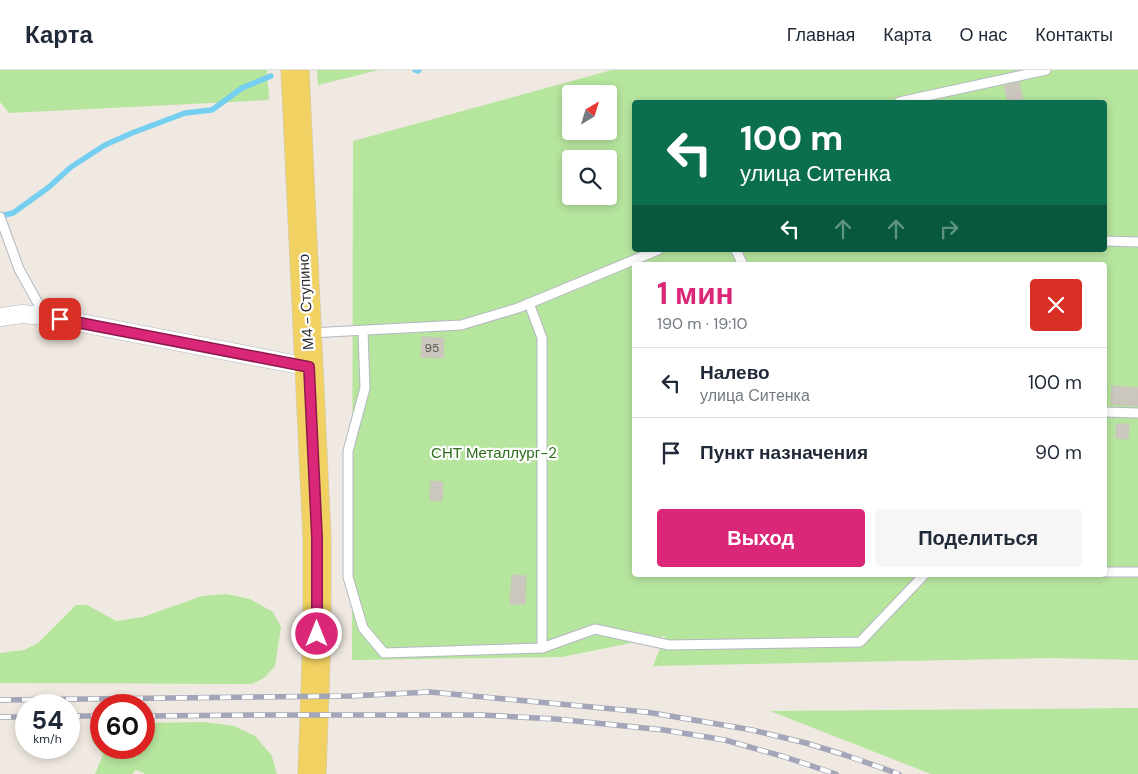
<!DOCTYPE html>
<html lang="ru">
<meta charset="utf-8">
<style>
body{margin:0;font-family:"DM Sans",sans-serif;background:#f6f6f7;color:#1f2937;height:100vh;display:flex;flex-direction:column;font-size:19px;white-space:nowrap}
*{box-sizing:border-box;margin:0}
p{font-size:16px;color:#747a83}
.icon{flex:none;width:28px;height:28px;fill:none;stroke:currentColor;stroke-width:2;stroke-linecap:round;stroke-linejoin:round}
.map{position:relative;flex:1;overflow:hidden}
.details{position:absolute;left:632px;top:192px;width:475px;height:315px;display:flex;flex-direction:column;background:#fff;border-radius:5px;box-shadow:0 2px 8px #0003}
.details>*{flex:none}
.banner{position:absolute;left:632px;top:30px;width:475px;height:152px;border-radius:5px;box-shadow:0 2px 8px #0003;background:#0b6e4f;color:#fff;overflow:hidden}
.needle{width:32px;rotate:38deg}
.tools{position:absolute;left:562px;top:15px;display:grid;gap:10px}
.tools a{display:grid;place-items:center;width:55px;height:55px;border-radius:5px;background:#fff;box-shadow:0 2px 8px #0003;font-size:25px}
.speed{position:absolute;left:15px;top:624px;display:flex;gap:10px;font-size:25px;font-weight:700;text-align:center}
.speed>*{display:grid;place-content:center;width:65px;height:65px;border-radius:50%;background:#fff;box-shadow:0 2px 8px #0003;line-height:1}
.speed small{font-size:12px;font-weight:400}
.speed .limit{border:8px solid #d22;background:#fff;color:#111}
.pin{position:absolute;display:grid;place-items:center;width:42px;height:42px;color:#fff;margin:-21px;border-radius:10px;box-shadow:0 2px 8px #0006}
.me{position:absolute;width:55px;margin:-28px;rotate:0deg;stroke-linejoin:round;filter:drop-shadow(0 0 4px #0008)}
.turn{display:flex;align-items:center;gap:18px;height:105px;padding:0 25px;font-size:22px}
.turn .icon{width:65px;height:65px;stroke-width:2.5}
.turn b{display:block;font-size:35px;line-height:42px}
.lanes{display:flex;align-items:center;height:48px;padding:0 25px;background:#0003;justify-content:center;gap:25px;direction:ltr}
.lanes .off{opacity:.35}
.round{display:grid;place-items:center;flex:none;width:52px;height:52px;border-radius:5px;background:#f6f6f7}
.head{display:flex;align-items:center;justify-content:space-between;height:85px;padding:0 25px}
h1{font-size:30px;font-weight:700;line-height:38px;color:#db2777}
.action{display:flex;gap:10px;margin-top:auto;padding:10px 25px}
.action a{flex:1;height:58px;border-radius:5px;background:#db2777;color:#fff;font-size:20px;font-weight:700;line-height:58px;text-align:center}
.action a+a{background:#f6f6f7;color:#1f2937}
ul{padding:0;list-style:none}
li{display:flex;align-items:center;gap:15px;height:70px;padding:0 25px;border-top:1px solid #e0e1e3}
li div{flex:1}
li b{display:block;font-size:19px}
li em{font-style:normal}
header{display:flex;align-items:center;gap:30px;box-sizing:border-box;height:70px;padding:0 25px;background:#fff;border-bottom:1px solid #e0e1e3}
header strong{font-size:24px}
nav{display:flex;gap:28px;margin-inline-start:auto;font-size:18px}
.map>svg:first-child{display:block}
.green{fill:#b6e59e;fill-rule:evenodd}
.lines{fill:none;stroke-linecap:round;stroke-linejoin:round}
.stream{stroke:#75cff0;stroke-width:5.5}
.building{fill:#cbc7bf;stroke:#cbc5ba}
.service-casing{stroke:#b4b7c1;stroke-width:11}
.minor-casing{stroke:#b4b7c1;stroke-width:19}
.primary-casing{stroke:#c9c9c9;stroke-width:29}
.service{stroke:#fff;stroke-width:9}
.minor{stroke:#fff;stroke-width:18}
.primary{stroke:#f2d163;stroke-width:28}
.rail-casing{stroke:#a3a6b8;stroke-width:5.5}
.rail{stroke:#fff;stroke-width:4;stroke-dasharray:11;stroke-linecap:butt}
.route-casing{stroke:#8e194d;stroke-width:12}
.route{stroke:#db2777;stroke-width:9}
.labels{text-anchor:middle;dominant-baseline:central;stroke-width:4.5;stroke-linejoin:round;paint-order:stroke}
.number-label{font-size:12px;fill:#555452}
.street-label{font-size:15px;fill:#2e2e2e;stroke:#fff}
.park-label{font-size:15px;fill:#2c6e1b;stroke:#fff}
</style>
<header>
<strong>Карта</strong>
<nav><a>Главная</a><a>Карта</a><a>О нас</a><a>Контакты</a></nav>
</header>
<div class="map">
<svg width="1138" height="704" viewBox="0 0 1138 704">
<rect width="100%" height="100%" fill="#efe9e1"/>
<!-- green -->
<g class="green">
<path d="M 0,0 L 267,0 L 269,30 L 9,43 L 0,32 Z"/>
<path d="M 317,0 L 379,0 L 318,15 Z"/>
<path d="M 612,0 L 1138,0 L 1138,590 L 1049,588 L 653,596 L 665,566 L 562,587 L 352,590 L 353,71 ZM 571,24 L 609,24 L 609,61 L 571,61 ZM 635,32 L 1105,32 L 1105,180 L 635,180 ZM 571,89 L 609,89 L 609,126 L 571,126 ZM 635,195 L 1105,195 L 1105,505 L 635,505 Z"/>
<path d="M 226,524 L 250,529 L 273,542 L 281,557 L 275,596 L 264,608 L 252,614 L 0,613 L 0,583 L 24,580 L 38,573 L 76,535 L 87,535 L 116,551 L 143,547 L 202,526 Z"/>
<path d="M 1138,638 L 1138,704 L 931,704 L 770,641 Z"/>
<path d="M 204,652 L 234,656 L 255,666 L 272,686 L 277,704 L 144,704 L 144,703 L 136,700 L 132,704 L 95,704 L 103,685 L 92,671 L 92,661 L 99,655 L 101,654 L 101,678 L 144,678 L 144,653 Z"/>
</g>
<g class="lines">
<!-- stream -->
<g class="stream">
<path d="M 415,0 L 418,1 L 419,0"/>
<path d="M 0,146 L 13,143 L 49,117 L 71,97 L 105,75 L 132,63 L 185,43 L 212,40 L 242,18 L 271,6"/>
</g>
</g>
<!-- building -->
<g class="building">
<path d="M 1019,12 L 1023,30 L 1008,32 L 1004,16 Z"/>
<path d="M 422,267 L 444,268 L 443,288 L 421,287 Z"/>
<path d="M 1112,316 L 1138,318 L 1138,336 L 1111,334 Z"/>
<path d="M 1116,354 L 1129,354 L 1128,369 L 1116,368 Z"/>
<path d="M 431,411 L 443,412 L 442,431 L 430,430 Z"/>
<path d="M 512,505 L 526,506 L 525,534 L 510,534 Z"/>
</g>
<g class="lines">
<defs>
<g id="service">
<path d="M 899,32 L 1046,0"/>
<path d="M 0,147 L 19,199 L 45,246"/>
<path d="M 1105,171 L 1138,172"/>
<path d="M 736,180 L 743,195"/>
<path d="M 529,233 L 542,268 L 542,578"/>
<path d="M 363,261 L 365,318 L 348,381 L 348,507 L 363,558 L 384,583 L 542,578 L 595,559 L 669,575 L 860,572 L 924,505"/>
<path d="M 310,263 L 461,255 L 518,238 L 658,180"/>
<path d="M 1105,342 L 1138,343"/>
<path d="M 1105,502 L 1138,502"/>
</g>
<path id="minor" d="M 0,247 L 22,244 L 45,246 L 309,297"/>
<path id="primary" d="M 295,0 L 317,468 L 317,564 L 312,704"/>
</defs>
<!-- service casing -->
<use href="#service" class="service-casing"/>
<!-- minor casing -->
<use href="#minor" class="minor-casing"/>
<!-- primary casing -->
<use href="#primary" class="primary-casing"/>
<!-- service -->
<use href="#service" class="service"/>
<!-- minor -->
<use href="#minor" class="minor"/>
<!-- primary -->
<use href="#primary" class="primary"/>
<defs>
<g id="rail">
<path d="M 0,630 L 350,626 L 430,622 L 646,642 L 700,651 L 752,660 L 806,673 L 845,685 L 899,704"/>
<path d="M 69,646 L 101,646"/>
<path d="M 144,646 L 266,645 L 481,645 L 556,649 L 664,660 L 725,670 L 785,687 L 836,704"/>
<path d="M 0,647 L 26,647"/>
</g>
</defs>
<!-- rail casing -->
<use href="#rail" class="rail-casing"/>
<!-- rail -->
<use href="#rail" class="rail"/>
</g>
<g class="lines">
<defs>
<path id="route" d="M 60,249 L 309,297 L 317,468 L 317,564"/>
</defs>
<!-- route casing -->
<use href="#route" class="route-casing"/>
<!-- route -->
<use href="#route" class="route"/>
</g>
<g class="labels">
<!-- number labels -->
<g class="number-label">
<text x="432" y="278">95</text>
</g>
<!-- street labels -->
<g class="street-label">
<text transform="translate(306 232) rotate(-93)">М4 - Ступино</text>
</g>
<!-- park labels -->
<g class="park-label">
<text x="494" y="383">СНТ Металлург-2</text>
</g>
</g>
</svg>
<div class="tools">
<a><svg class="needle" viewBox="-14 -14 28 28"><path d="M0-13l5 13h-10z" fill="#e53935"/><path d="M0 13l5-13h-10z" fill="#747a83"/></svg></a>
<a><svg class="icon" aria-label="search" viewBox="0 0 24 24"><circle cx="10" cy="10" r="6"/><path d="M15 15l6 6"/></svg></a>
</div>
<div class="speed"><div>54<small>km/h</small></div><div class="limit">60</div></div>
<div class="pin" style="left:60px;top:249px;background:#d93025"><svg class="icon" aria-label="arrive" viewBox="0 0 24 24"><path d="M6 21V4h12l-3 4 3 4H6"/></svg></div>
<svg class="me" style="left:317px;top:564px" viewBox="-20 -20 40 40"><circle r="17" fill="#db2777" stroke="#fff" stroke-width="3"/><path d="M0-11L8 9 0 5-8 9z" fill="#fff"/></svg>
<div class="banner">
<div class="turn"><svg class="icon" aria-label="left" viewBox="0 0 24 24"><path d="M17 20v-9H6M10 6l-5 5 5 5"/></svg><div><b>100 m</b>улица Ситенка</div></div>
<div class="lanes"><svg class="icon" aria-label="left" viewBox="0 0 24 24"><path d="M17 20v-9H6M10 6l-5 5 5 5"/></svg><svg class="icon off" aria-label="ahead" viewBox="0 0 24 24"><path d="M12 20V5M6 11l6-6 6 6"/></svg><svg class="icon off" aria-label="ahead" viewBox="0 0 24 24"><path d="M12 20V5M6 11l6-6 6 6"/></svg><svg class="icon off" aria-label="right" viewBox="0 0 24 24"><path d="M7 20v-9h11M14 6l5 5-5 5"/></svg></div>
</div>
<section class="details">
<div class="head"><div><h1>1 мин</h1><p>190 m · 19:10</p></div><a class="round" style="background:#d93025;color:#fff"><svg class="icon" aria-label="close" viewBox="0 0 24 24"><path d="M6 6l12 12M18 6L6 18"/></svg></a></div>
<ul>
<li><svg class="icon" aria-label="left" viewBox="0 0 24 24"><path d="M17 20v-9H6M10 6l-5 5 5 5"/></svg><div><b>Налево</b><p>улица Ситенка</p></div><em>100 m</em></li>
<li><svg class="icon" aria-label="arrive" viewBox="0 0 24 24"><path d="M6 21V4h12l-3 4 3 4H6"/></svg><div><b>Пункт назначения</b></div><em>90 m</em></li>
</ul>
<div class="action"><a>Выход</a><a>Поделиться</a></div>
</section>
</div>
